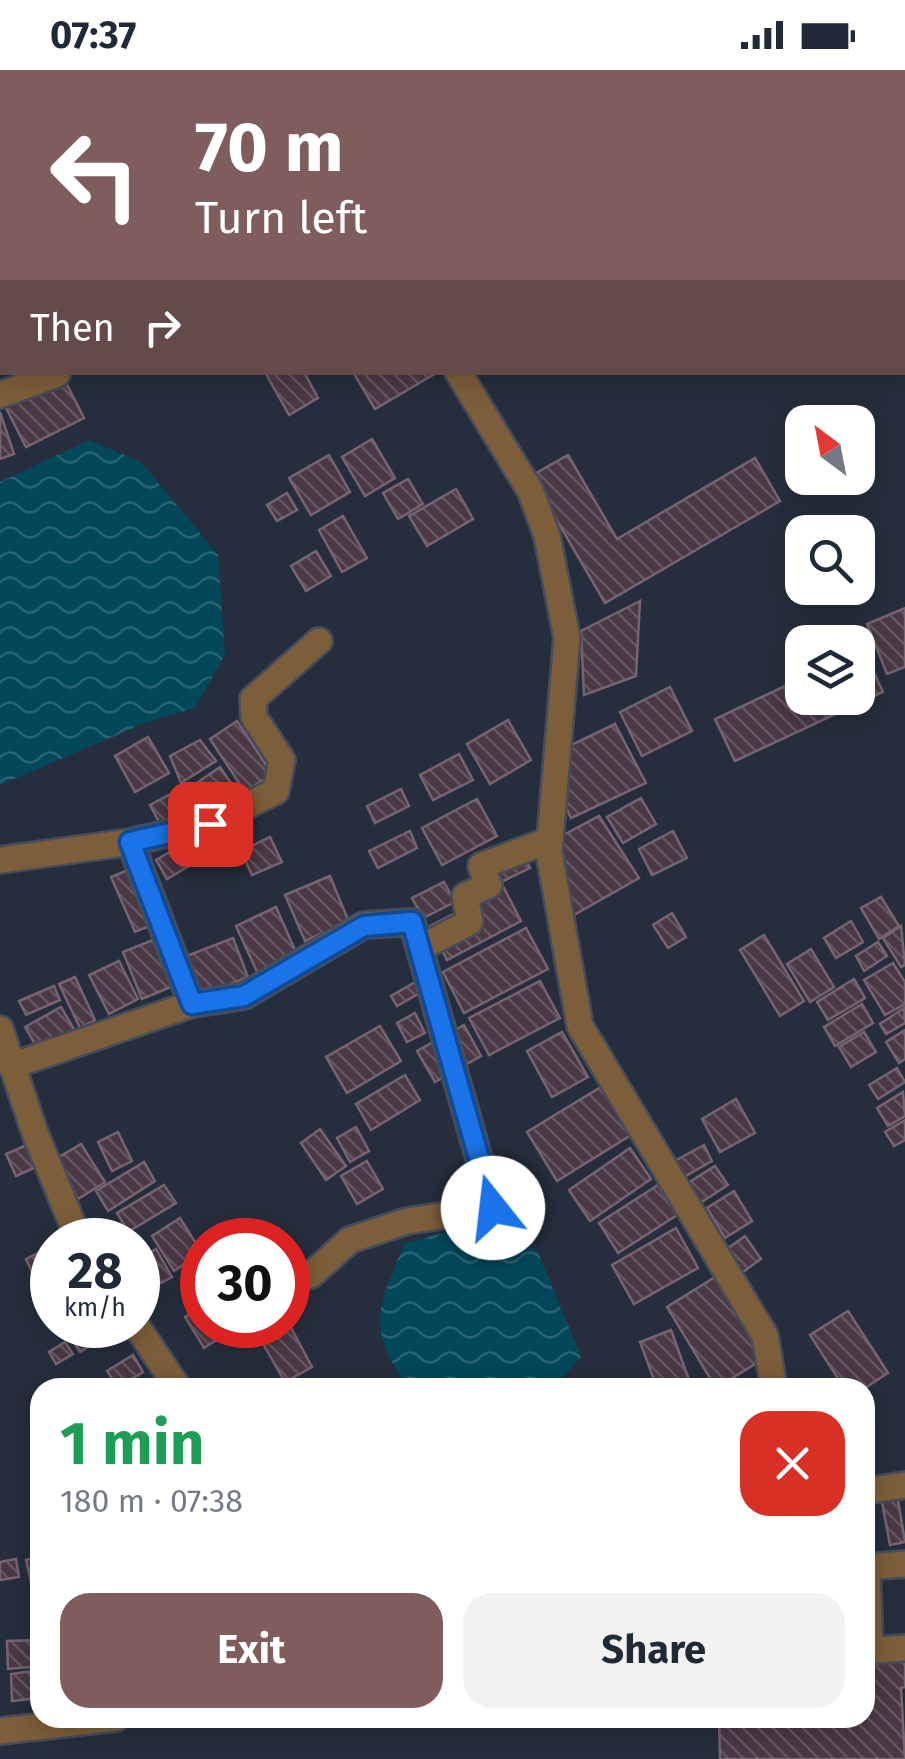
<!DOCTYPE html>
<meta charset="utf-8">
<style>
body{margin:0;font-family:"Fira Sans",sans-serif;background:#f2f2f3;color:#1f2937;height:100vh;display:flex;flex-direction:column;font-size:38px;white-space:nowrap}
*{box-sizing:border-box;margin:0}
p{font-size:32px;color:#747a83}
.icon{flex:none;width:55px;height:55px;fill:none;stroke:currentColor;stroke-width:2;stroke-linecap:round;stroke-linejoin:round}
.map{position:relative;flex:1;overflow:hidden}
.sheet{position:absolute;left:30px;top:1308px;width:845px;height:350px;display:flex;flex-direction:column;background:#fff;border-radius:30px;box-shadow:0 5px 25px #0003}
.sheet>*{flex:none}
.guide{position:absolute;left:0px;top:0px;width:905px;height:305px;box-shadow:0 5px 25px #0003;background:#7f5d5d;color:#fff;overflow:hidden}
.needle{width:65px;rotate:328deg}
.tools{position:absolute;left:785px;top:335px;display:grid;gap:20px}
.tools a{display:grid;place-items:center;width:90px;height:90px;border-radius:20px;background:#fff;box-shadow:0 5px 25px #0003;font-size:50px}
.speed{position:absolute;left:30px;top:1148px;display:flex;gap:20px;font-size:50px;font-weight:700;text-align:center}
.speed>*{display:grid;place-content:center;width:130px;height:130px;border-radius:50%;background:#fff;box-shadow:0 5px 25px #0003;line-height:1}
.speed small{font-size:25px;font-weight:400}
.speed .limit{border:15px solid #d22;background:#fff;color:#111}
.pin{position:absolute;display:grid;place-items:center;width:85px;height:85px;color:#fff;margin:-42px;border-radius:20px;box-shadow:0 5px 15px #0006}
.me{position:absolute;width:110px;margin:-55px;rotate:344deg;stroke-linejoin:round;filter:drop-shadow(0 0 8px #0008)}
.turn{display:flex;align-items:center;gap:35px;height:210px;padding:0 30px;font-size:45px}
.turn .icon{width:130px;height:130px;stroke-width:2.5}
.turn b{display:block;font-size:70px;line-height:85px}
.then{display:flex;align-items:center;height:95px;padding:0 30px;background:#0003;gap:20px;font-size:38px}
.round{display:grid;place-items:center;flex:none;width:105px;height:105px;border-radius:30px;background:#f2f2f3}
.headline{display:flex;align-items:center;justify-content:space-between;height:170px;padding:0 30px}
h1{font-size:60px;font-weight:700;line-height:75px;color:#1e9e55}
.button{display:flex;gap:20px;margin-top:auto;padding:20px 30px}
.button a{flex:1;height:115px;border-radius:30px;background:#7f5d5d;color:#fff;font-size:40px;font-weight:700;line-height:115px;text-align:center}
.button a+a{background:#f2f2f3;color:#1f2937}
.status{display:flex;justify-content:space-between;align-items:center;height:70px;padding:0 50px;background:#fff;direction:ltr}
.status svg{height:28px;fill:currentColor}
.map>svg:first-child{display:block}
.water{fill:url(#water-waves)}
.building{fill:url(#building-back-hatch);stroke:#766470;stroke-width:2.5}
.lines{fill:none;stroke-linecap:round;stroke-linejoin:round}
.minor-casing{stroke:#454c5a;stroke-width:30}
.minor{stroke:#7d5e3a;stroke-width:25}
.route-casing{stroke:#114b97;stroke-width:25}
.route{stroke:#1a73e8;stroke-width:18}
</style>
<div class="status"><b>07:37</b><svg viewBox="0 0 49 12"><path d="M0 12V9h3v3zM5 12V6h3v6zM10 12V3h3v9zM15 12V0h3v12zM26 1h20v11H26zM47 4h2v5h-2z"/></svg></div>
<div class="map">
<svg width="905" height="1689" viewBox="0 0 905 1689">
<defs>
<pattern id="water-waves" width="16" height="10" patternUnits="userSpaceOnUse" patternTransform="scale(2.5)"><rect width="16" height="10" fill="#02485a"/><path d="M0 5q4-4 8 0t8 0" fill="none" stroke="#276372"/></pattern>
<pattern id="building-back-hatch" width="6" height="6" patternUnits="userSpaceOnUse" patternTransform="scale(2.5)"><rect width="6" height="6" fill="#4a3944"/><path d="M-1 5l2 2M0 0l6 6M5-1l2 2" fill="none" stroke="#645660"/></pattern>
</defs>
<rect width="100%" height="100%" fill="#262e3d"/>
<!-- water -->
<g class="water">
<path d="M 89,370 L 141,392 L 218,485 L 225,585 L 195,638 L 147,652 L 0,715 L 0,412 Z"/>
<path d="M 478,1154 L 537,1180 L 581,1287 L 554,1317 L 408,1317 C 364,1256 379,1235 405,1173 Z"/>
</g>
<!-- building -->
<g class="building">
<path d="M 265,302 L 304,302 L 318,328 L 289,345 Z"/>
<path d="M 353,302 L 438,302 L 375,339 Z"/>
<path d="M 63,307 L 84,348 L 26,377 L 5,336 Z"/>
<path d="M 0,342 L 14,384 L 0,389 Z"/>
<path d="M 372,369 L 395,408 L 365,426 L 342,387 Z"/>
<path d="M 329,385 L 350,422 L 311,445 L 289,408 Z"/>
<path d="M 568,385 L 617,469 L 755,388 L 780,431 L 605,533 L 531,406 Z"/>
<path d="M 408,409 L 423,434 L 398,449 L 383,423 Z"/>
<path d="M 456,419 L 473,449 L 427,476 L 409,446 Z"/>
<path d="M 287,423 L 297,440 L 277,451 L 267,435 Z"/>
<path d="M 343,446 L 367,488 L 342,502 L 319,460 Z"/>
<path d="M 316,481 L 331,506 L 306,521 L 291,496 Z"/>
<path d="M 640,531 L 636,606 L 584,625 L 581,561 Z"/>
<path d="M 905,538 L 905,597 L 887,604 L 867,554 Z"/>
<path d="M 863,579 L 883,622 L 735,691 L 715,649 L 802,608 L 802,628 L 858,628 L 858,582 Z"/>
<path d="M 670,617 L 692,661 L 642,686 L 620,642 Z"/>
<path d="M 508,650 L 531,690 L 490,714 L 467,674 Z"/>
<path d="M 237,651 L 272,704 L 245,722 L 210,669 Z"/>
<path d="M 615,654 L 646,713 L 571,748 L 561,727 L 569,676 Z"/>
<path d="M 148,667 L 169,703 L 135,722 L 115,686 Z"/>
<path d="M 200,670 L 216,691 L 181,713 L 170,686 Z"/>
<path d="M 459,684 L 473,710 L 433,730 L 420,705 Z"/>
<path d="M 220,697 L 241,728 L 219,743 L 198,712 Z"/>
<path d="M 182,718 L 197,745 L 165,763 L 150,735 Z"/>
<path d="M 401,719 L 409,736 L 375,753 L 367,736 Z"/>
<path d="M 641,728 L 656,754 L 623,773 L 607,747 Z"/>
<path d="M 477,729 L 497,766 L 442,795 L 422,758 Z"/>
<path d="M 599,746 L 639,808 L 574,845 L 559,807 L 558,768 Z"/>
<path d="M 410,761 L 417,778 L 378,798 L 369,781 Z"/>
<path d="M 673,761 L 687,788 L 652,805 L 639,779 Z"/>
<path d="M 197,766 L 208,785 L 167,809 L 156,790 Z"/>
<path d="M 270,767 L 282,792 L 252,805 L 241,781 Z"/>
<path d="M 518,773 L 530,798 L 491,817 L 478,792 Z"/>
<path d="M 133,798 L 157,853 L 135,862 L 111,807 Z"/>
<path d="M 330,806 L 349,852 L 305,871 L 285,825 Z"/>
<path d="M 444,812 L 455,832 L 423,848 L 412,828 Z"/>
<path d="M 504,818 L 521,851 L 447,890 L 430,856 Z"/>
<path d="M 881,827 L 899,856 L 879,869 L 861,838 Z"/>
<path d="M 276,837 L 299,889 L 259,906 L 236,856 Z"/>
<path d="M 672,843 L 686,867 L 668,878 L 653,855 Z"/>
<path d="M 851,851 L 863,872 L 836,888 L 824,868 Z"/>
<path d="M 901,856 L 905,895 L 901,897 L 883,868 Z"/>
<path d="M 526,858 L 548,899 L 464,943 L 443,902 Z"/>
<path d="M 764,865 L 804,931 L 780,946 L 740,880 Z"/>
<path d="M 160,867 L 180,913 L 142,929 L 123,882 Z"/>
<path d="M 233,868 L 248,907 L 200,926 L 184,887 Z"/>
<path d="M 878,872 L 887,886 L 864,901 L 856,886 Z"/>
<path d="M 811,879 L 834,917 L 810,932 L 787,894 Z"/>
<path d="M 119,891 L 138,929 L 109,944 L 89,905 Z"/>
<path d="M 893,893 L 905,912 L 905,934 L 885,945 L 864,910 Z"/>
<path d="M 75,907 L 95,950 L 80,958 L 59,914 Z"/>
<path d="M 424,907 L 430,917 L 397,936 L 391,926 Z"/>
<path d="M 854,909 L 865,928 L 828,950 L 817,932 Z"/>
<path d="M 540,911 L 560,948 L 489,985 L 469,948 Z"/>
<path d="M 54,916 L 60,930 L 26,945 L 19,931 Z"/>
<path d="M 862,934 L 873,953 L 835,976 L 824,957 Z"/>
<path d="M 61,937 L 74,959 L 38,979 L 25,957 Z"/>
<path d="M 904,938 L 905,953 L 886,964 L 880,954 Z"/>
<path d="M 415,943 L 425,963 L 407,972 L 397,953 Z"/>
<path d="M 464,955 L 481,986 L 435,1012 L 417,981 Z"/>
<path d="M 380,956 L 401,991 L 347,1023 L 326,987 Z"/>
<path d="M 905,960 L 905,989 L 899,993 L 886,972 Z"/>
<path d="M 562,962 L 588,1007 L 552,1027 L 527,981 Z"/>
<path d="M 864,962 L 876,982 L 851,997 L 839,977 Z"/>
<path d="M 897,998 L 905,1012 L 878,1029 L 869,1015 Z"/>
<path d="M 405,1005 L 420,1030 L 371,1060 L 356,1034 Z"/>
<path d="M 601,1017 L 631,1065 L 557,1111 L 527,1062 Z"/>
<path d="M 903,1022 L 905,1046 L 888,1056 L 877,1038 Z"/>
<path d="M 736,1029 L 755,1063 L 720,1082 L 702,1049 Z"/>
<path d="M 905,1050 L 905,1070 L 894,1076 L 885,1062 Z"/>
<path d="M 356,1057 L 369,1081 L 350,1092 L 337,1068 Z"/>
<path d="M 320,1059 L 346,1096 L 326,1110 L 301,1073 Z"/>
<path d="M 118,1062 L 132,1091 L 112,1101 L 98,1072 Z"/>
<path d="M 81,1074 L 105,1112 L 78,1129 L 54,1090 Z"/>
<path d="M 27,1075 L 36,1097 L 16,1106 L 6,1084 Z"/>
<path d="M 704,1075 L 712,1091 L 682,1108 L 673,1092 Z"/>
<path d="M 630,1078 L 651,1109 L 590,1151 L 569,1120 Z"/>
<path d="M 367,1091 L 383,1119 L 357,1134 L 341,1106 Z"/>
<path d="M 144,1092 L 155,1111 L 108,1141 L 96,1121 Z"/>
<path d="M 715,1096 L 728,1115 L 700,1133 L 688,1113 Z"/>
<path d="M 164,1115 L 176,1133 L 128,1162 L 117,1143 Z"/>
<path d="M 658,1115 L 677,1145 L 618,1183 L 599,1153 Z"/>
<path d="M 734,1121 L 752,1151 L 725,1168 L 707,1138 Z"/>
<path d="M 180,1148 L 202,1183 L 174,1201 L 152,1166 Z"/>
<path d="M 676,1158 L 698,1198 L 634,1234 L 612,1195 Z"/>
<path d="M 745,1166 L 761,1189 L 740,1204 L 724,1181 Z"/>
<path d="M 48,1178 L 52,1205 L 37,1212 L 26,1189 Z"/>
<path d="M 156,1179 L 172,1207 L 146,1221 L 138,1206 L 138,1190 Z"/>
<path d="M 715,1207 L 765,1288 L 716,1318 L 667,1237 Z"/>
<path d="M 202,1237 L 202,1255 L 224,1255 L 229,1262 L 204,1278 L 185,1247 Z"/>
<path d="M 848,1241 L 888,1303 L 865,1318 L 844,1318 L 810,1265 Z"/>
<path d="M 288,1252 L 312,1297 L 285,1312 L 258,1265 Z"/>
<path d="M 90,1256 L 98,1270 L 80,1282 L 71,1268 Z"/>
<path d="M 671,1260 L 692,1318 L 657,1318 L 640,1272 Z"/>
<path d="M 65,1272 L 73,1284 L 56,1294 L 49,1282 Z"/>
<path d="M 133,1285 L 143,1302 L 118,1317 L 107,1301 Z"/>
<path d="M 897,1424 L 905,1472 L 890,1475 L 881,1427 Z"/>
<path d="M 40,1487 L 40,1533 L 36,1534 L 26,1490 Z"/>
<path d="M 16,1489 L 19,1507 L 0,1510 L 0,1492 Z"/>
<path d="M 40,1570 L 40,1596 L 8,1599 L 7,1571 Z"/>
<path d="M 905,1591 L 905,1617 L 901,1618 L 905,1689 L 720,1689 L 719,1648 L 865,1648 L 865,1594 Z"/>
<path d="M 40,1600 L 40,1628 L 12,1631 L 11,1604 Z"/>
</g>
<g class="lines">
<defs>
<g id="minor">
<path d="M 319,0 L 321,2"/>
<path d="M 562,0 L 563,2"/>
<path d="M 458,302 L 531,422 L 547,466 L 567,568 L 549,782 L 580,956 L 765,1266 L 774,1318"/>
<path d="M 0,325 L 57,304"/>
<path d="M 0,790 L 130,772 L 210,754 L 276,721 L 282,690 L 254,647 L 253,629 L 319,571"/>
<path d="M 420,878 L 470,852 L 465,826 L 489,815 L 481,796 L 550,770"/>
<path d="M 192,934 L 244,926 L 364,855 L 412,852 L 493,1138 L 407,1151 L 350,1170 L 311,1205"/>
<path d="M 0,959 L 35,1063 L 79,1170"/>
<path d="M 11,996 L 192,934 L 130,772"/>
<path d="M 136,1255 L 178,1318"/>
<path d="M 865,1421 L 905,1415"/>
<path d="M 865,1497 L 905,1494"/>
<path d="M 867,1497 L 870,1580"/>
<path d="M 865,1581 L 905,1578"/>
<path d="M 0,1661 L 116,1648"/>
</g>
</defs>
<!-- minor casing -->
<use href="#minor" class="minor-casing"/>
<!-- minor -->
<use href="#minor" class="minor"/>
</g>
<g class="lines">
<defs>
<path id="route" d="M 210,754 L 130,772 L 192,934 L 244,926 L 364,856 L 412,852 L 493,1138"/>
</defs>
<!-- route casing -->
<use href="#route" class="route-casing"/>
<!-- route -->
<use href="#route" class="route"/>
</g>
</svg>
<div class="tools">
<a><svg class="needle" viewBox="-14 -14 28 28"><path d="M0-13l5 13h-10z" fill="#e53935"/><path d="M0 13l5-13h-10z" fill="#747a83"/></svg></a>
<a><svg class="icon" aria-label="search" viewBox="0 0 24 24"><circle cx="10" cy="10" r="6"/><path d="M15 15l6 6"/></svg></a>
<a><svg class="icon" aria-label="layers" viewBox="0 0 24 24"><path d="M12 4l9 5-9 5-9-5zM3 14l9 5 9-5"/></svg></a>
</div>
<div class="speed"><div>28<small>km/h</small></div><div class="limit">30</div></div>
<div class="pin" style="left:210px;top:754px;background:#d93025"><svg class="icon" aria-label="arrive" viewBox="0 0 24 24"><path d="M6 21V4h12l-3 4 3 4H6"/></svg></div>
<svg class="me" style="left:493px;top:1138px" viewBox="-20 -20 40 40"><circle r="19" fill="#fff"/><path d="M0-13L10 11 0 6-10 11z" fill="#1a73e8"/></svg>
<div class="guide">
<div class="turn"><svg class="icon" aria-label="left" viewBox="0 0 24 24"><path d="M17 20v-9H6M10 6l-5 5 5 5"/></svg><div><b>70 m</b>Turn left</div></div>
<div class="then">Then<svg class="icon" aria-label="right" viewBox="0 0 24 24"><path d="M7 20v-9h11M14 6l5 5-5 5"/></svg></div>
</div>
<section class="sheet">
<div class="headline"><div><h1>1 min</h1><p>180 m · 07:38</p></div><a class="round" style="background:#d93025;color:#fff"><svg class="icon" aria-label="close" viewBox="0 0 24 24"><path d="M6 6l12 12M18 6L6 18"/></svg></a></div>
<div class="button"><a>Exit</a><a>Share</a></div>
</section>
</div>
